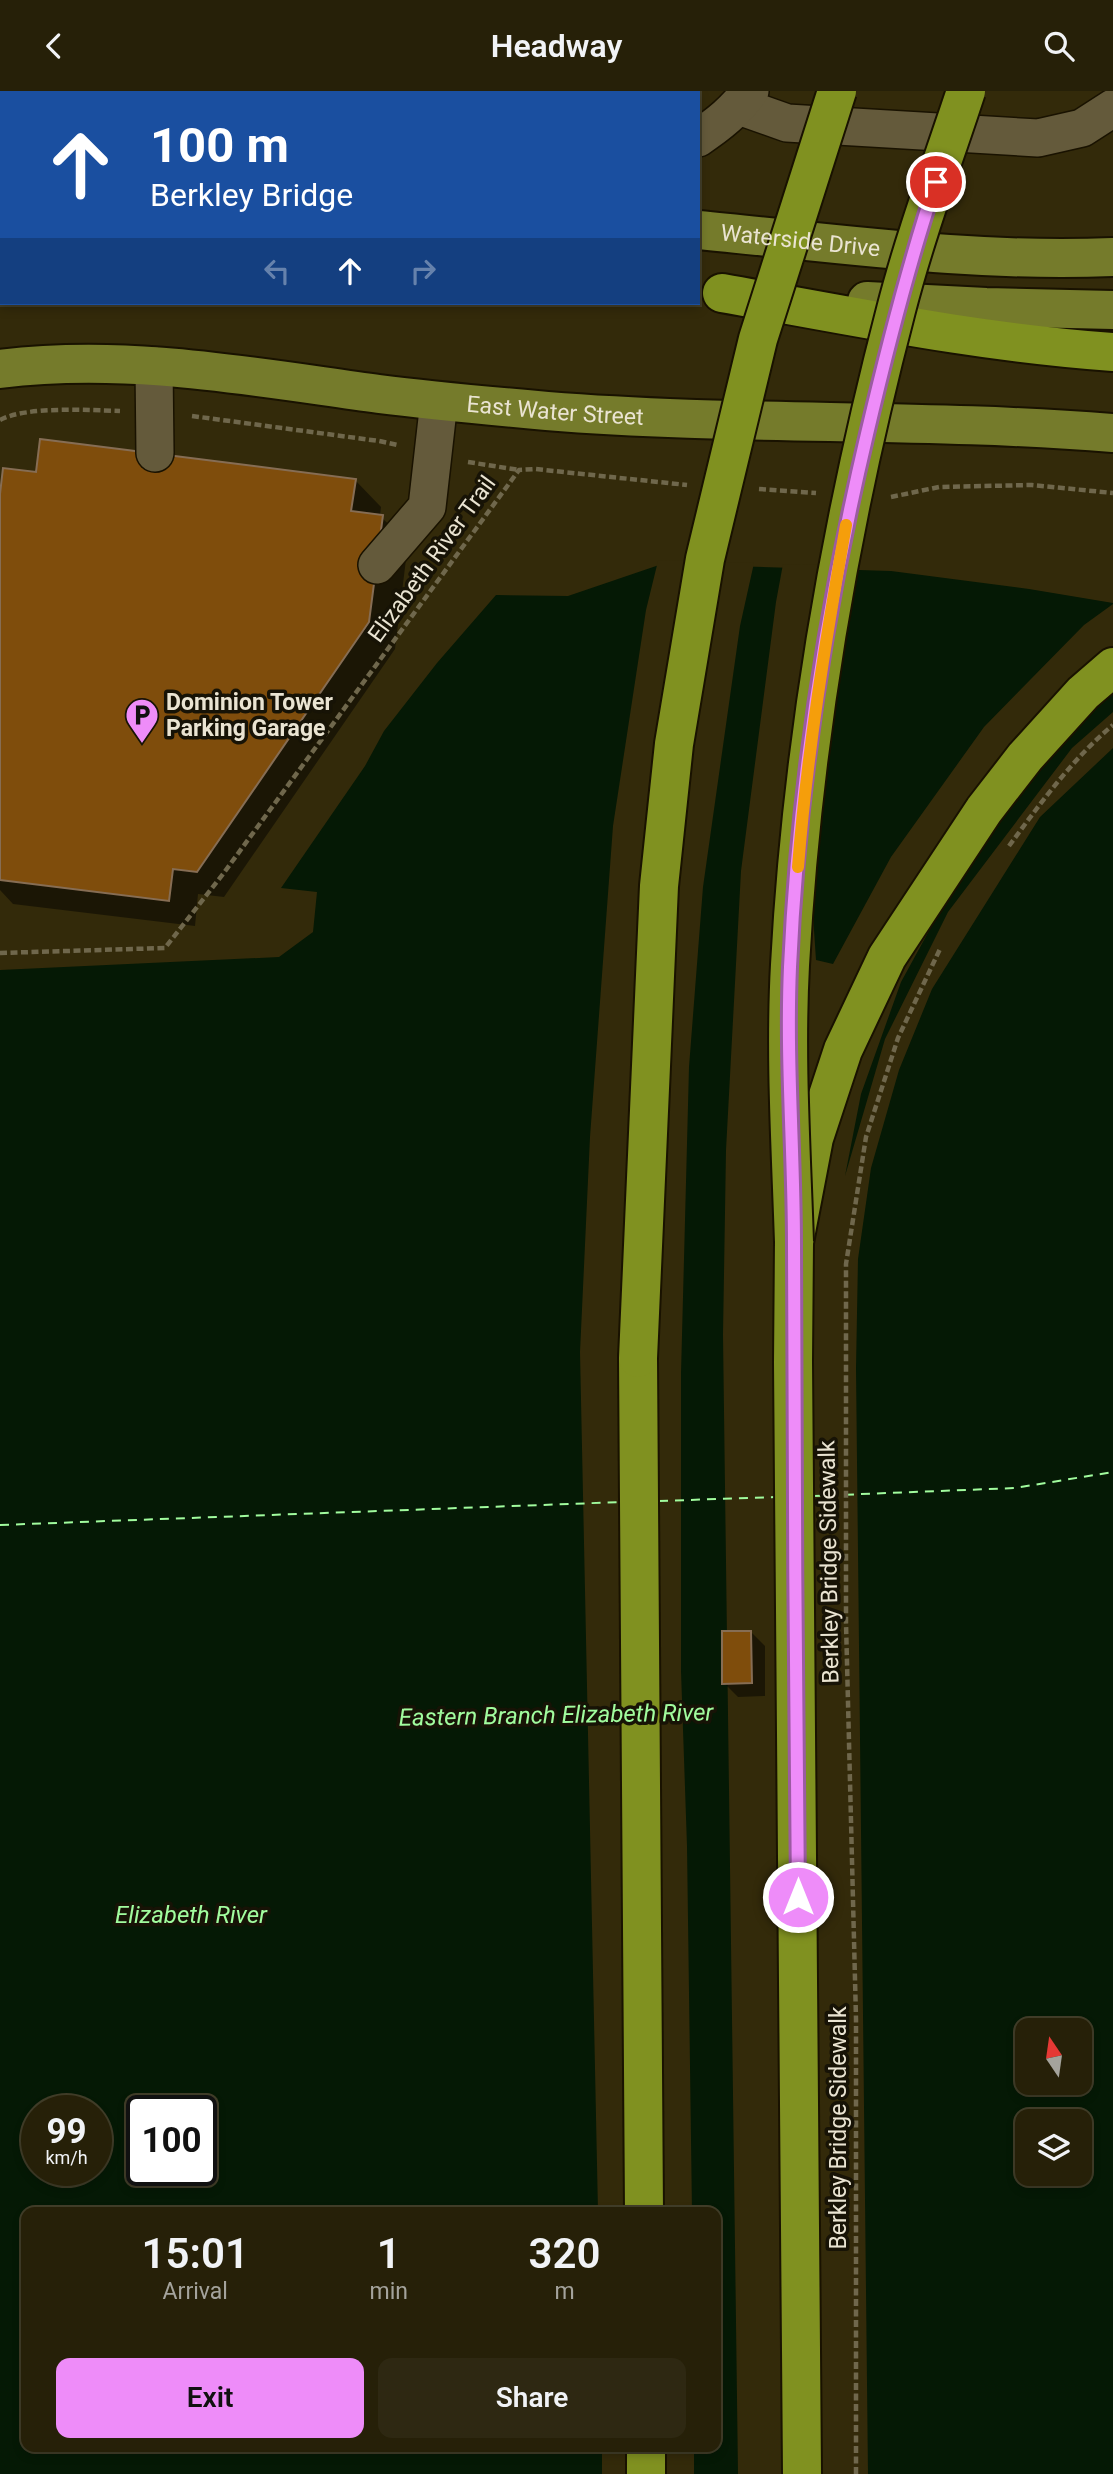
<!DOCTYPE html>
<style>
body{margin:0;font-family:Roboto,sans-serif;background:#2e2812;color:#f1f3f6;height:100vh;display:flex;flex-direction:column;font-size:26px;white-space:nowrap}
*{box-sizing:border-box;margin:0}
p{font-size:23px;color:#a4a39c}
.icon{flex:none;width:38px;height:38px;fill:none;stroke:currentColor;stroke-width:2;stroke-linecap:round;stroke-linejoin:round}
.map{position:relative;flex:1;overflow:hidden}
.side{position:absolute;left:21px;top:2116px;width:700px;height:245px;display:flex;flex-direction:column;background:#262008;border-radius:14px;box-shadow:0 4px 10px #0003,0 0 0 2px #423e29}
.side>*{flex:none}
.hud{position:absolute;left:0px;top:0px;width:700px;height:214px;box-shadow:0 4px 10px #0003,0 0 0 2px #423e29;background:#1a4fa0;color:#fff;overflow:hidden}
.needle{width:46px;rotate:347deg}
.fabs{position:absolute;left:1015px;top:1927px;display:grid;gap:14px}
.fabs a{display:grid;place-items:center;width:77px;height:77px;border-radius:14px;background:#262008;box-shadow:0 4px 10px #0003,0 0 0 2px #423e29;font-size:35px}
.speed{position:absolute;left:21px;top:2004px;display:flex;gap:14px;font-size:35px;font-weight:700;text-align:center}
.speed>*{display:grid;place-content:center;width:91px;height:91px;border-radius:50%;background:#262008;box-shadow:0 4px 10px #0003,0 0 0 2px #423e29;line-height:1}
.speed small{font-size:18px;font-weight:400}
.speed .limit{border:4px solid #111;border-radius:10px;background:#fff;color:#111}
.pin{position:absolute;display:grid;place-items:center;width:60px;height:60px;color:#fff;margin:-30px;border:4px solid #fff;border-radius:50%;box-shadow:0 2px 7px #0007}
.me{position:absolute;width:77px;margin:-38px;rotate:0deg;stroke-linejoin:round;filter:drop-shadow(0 0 5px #0008)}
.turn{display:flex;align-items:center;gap:24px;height:147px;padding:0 35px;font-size:32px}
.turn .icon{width:91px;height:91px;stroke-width:2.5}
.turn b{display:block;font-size:49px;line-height:60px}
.lanes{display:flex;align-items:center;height:66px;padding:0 35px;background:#0003;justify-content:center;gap:35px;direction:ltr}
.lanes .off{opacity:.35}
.eta{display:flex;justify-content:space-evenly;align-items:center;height:119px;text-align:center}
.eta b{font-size:42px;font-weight:600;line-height:49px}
.action{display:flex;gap:14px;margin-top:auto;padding:14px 35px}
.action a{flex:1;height:80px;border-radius:14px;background:#ee8cf9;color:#111;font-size:28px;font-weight:600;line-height:80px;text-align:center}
.action a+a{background:#2e2812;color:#f1f3f6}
header{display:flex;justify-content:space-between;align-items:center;height:91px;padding:0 35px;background:#262008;font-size:32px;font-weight:600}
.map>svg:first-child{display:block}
.water{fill:#051905;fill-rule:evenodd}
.pier{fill:#332a0a}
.shadow{fill:#0007}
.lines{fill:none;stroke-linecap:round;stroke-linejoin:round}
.ferry{stroke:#a1fc9e;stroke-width:2;stroke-dasharray:9 7;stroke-linecap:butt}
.building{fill:#7f4d0c;stroke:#866d54;stroke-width:2}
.minor-casing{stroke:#191200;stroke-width:40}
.major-casing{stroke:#191200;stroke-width:42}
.highway-casing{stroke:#191200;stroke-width:42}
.path{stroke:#6f674c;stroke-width:4.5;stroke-dasharray:7 3.5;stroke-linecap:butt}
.minor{stroke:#645a3b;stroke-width:37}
.major{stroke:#757b2b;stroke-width:38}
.highway{stroke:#809120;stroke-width:38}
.highway-bridge-casing{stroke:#191200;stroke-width:42;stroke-linecap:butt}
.highway-bridge{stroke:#809120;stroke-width:38}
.route-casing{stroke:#9b5ba2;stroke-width:18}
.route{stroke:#ee8cf9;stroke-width:12}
.slow{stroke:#f59e0b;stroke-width:12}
.labels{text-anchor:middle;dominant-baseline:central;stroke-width:7;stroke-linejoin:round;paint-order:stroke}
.street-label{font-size:23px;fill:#eae4d2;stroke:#171306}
.poi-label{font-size:23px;font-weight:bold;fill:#eae4d2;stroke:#171306;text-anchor:start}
.water-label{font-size:24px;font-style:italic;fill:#a1fc9e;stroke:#171306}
</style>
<header><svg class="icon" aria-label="back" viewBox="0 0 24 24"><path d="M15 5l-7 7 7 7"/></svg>Headway<svg class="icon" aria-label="search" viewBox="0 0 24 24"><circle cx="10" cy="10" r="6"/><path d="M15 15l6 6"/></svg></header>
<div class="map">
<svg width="1113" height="2383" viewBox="0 0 1113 2383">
<rect width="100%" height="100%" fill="#332a0a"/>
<!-- water -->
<path class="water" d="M 662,473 L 891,480 L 1029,498 L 1113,512 L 1113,2383 L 0,2383 L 0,879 L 279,866 L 313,841 L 317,801 L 281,797 L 365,675 L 384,640 L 437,572 L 496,504 L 568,505 ZM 1027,1939 L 1080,1939 L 1080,1992 L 1027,1992 ZM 37,2020 L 96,2020 L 96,2079 L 37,2079 ZM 142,2020 L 201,2020 L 201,2079 L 142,2079 ZM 1027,2030 L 1080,2030 L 1080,2082 L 1027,2082 ZM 26,2121 L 716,2121 L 716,2356 L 26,2356 Z"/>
<!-- pier -->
<g class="pier">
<path d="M 662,469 L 754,472 L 740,535 L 703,796 L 689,976 L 681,1283 L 681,1580 L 687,1755 L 692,2121 L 598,2121 L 580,1261 L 590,1046 L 613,735 L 646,519 L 658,470 Z"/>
<path d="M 783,473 L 857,475 L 845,532 L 812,809 L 816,869 L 833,873 L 891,766 L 984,636 L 1084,534 L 1113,513 L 1113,602 L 1094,618 L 1021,698 L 953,796 L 901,891 L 861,1003 L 845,1085 L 885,948 L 948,821 L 1072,657 L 1113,621 L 1113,657 L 1040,726 L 932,898 L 899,979 L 871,1077 L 858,1168 L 856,1277 L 868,2383 L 738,2383 L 723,1244 L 726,1059 L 741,780 L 776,511 Z"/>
<rect x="602" y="2356" width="92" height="27"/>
</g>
<!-- shadow -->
<g class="shadow">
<path d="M 38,383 L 355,389 L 381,416 L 380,425 L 408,452 L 395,558 L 224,806 L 198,803 L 195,835 L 13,813 L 0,799 L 0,418 Z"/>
<path d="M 751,1541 L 765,1555 L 765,1605 L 738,1606 L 724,1592 Z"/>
</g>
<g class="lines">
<!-- ferry -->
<g class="ferry">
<path d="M 813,1405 L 1015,1397 L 1113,1381"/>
<path d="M 659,1410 L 775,1406"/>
<path d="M 0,1434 L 622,1411"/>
</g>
</g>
<!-- building -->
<g class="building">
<path d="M 40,348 L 356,388 L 351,420 L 383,424 L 369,531 L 197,781 L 173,778 L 169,810 L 0,789 L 0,403 L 3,377 L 36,381 Z"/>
<path d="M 722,1540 L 751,1540 L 752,1592 L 722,1593 Z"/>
</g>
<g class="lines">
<defs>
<g id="minor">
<path d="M 377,0 L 382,2"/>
<path d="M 739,15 L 787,32 L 1038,47 L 1082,37 L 1113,17"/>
<path d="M 698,47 C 719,33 735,20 750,0"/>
<path d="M 154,275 L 155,362"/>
<path d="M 377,474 L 427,416 L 439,310"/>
</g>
<g id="major">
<path d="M 0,69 L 2,69"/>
<path id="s1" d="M 698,139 C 836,152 974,172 1113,166"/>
<path d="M 0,167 L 2,167"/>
<path d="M 867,210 L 986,216 L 1113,219"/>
<path id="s2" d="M 0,278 C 128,262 253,286 379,303 C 435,310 491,315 547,320 C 735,335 925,327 1113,342"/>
</g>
<g id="highway">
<path d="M 722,202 C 852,225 981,252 1113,261"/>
<path d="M 638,1267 L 644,2121"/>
<path d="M 646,2356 L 646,2383"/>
<path d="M 802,2383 L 793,1271 L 794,1151 L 814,1047 L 843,959 L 887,866 L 984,719 L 1025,666 L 1083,602 L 1113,576"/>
</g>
</defs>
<!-- minor casing -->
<use href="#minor" class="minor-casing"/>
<!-- major casing -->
<use href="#major" class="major-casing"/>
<!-- highway casing -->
<use href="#highway" class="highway-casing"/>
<!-- path -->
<g class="path">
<path d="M 192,325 L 379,350 L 398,354"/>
<path d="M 0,329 C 26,315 90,319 120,320"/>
<path d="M 468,371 L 519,379"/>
<path d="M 759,398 L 816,402"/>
<path d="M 891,406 L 939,396 L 1032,394 L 1113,402"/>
<path d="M 1009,755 C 1040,713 1072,668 1113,634"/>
<path d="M 0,862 L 165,857 L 223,783 L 519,379 L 535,378 L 687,394"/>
<path d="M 856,2383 L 856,1928 L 846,1532 L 846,1173 L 866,1046 L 898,947 L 940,858"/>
</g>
<!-- minor -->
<use href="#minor" class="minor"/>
<!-- major -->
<use href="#major" class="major"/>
<!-- highway -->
<use href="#highway" class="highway"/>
<defs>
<g id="highway-bridge">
<path d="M 794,1151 C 791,1059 785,966 790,874 C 802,653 840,433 896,219 C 915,145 942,73 966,0"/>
<path d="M 638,1267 L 659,795 L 674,653 L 705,468 L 758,248 L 837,0"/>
</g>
</defs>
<!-- highway-bridge casing -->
<use href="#highway-bridge" class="highway-bridge-casing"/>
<!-- highway-bridge -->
<use href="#highway-bridge" class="highway-bridge"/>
</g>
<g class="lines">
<defs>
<path id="route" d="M 798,1806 C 796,1589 794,1371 794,1154 C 794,1061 786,969 790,876 C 798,697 826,517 867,343 C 887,258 908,174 936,91"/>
</defs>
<!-- route casing -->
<use href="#route" class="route-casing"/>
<!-- route -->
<use href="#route" class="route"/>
<!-- slow -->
<path class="slow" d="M 798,776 C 807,661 826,547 846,434"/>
</g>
<!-- icons -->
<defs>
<symbol id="parking-pin" viewBox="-11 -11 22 30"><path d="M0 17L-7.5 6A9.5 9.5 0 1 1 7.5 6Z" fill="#ee8cf9" stroke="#171306"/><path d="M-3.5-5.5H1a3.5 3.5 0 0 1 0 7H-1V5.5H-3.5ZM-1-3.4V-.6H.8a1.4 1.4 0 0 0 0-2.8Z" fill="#111"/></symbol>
</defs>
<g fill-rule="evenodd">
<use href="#parking-pin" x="123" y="605" width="38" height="52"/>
</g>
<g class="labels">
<!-- street labels -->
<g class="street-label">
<text stroke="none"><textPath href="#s1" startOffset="103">Waterside Drive</textPath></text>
<text stroke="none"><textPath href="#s2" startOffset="558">East Water Street</textPath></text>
<text transform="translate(432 468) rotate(-54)">Elizabeth River Trail</text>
<text transform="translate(829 1471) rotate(-91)">Berkley Bridge Sidewalk</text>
<text transform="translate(838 2037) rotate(-90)">Berkley Bridge Sidewalk</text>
</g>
<!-- poi labels -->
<g class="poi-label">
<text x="166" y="611">Dominion Tower<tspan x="166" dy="26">Parking Garage</tspan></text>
</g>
<!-- water labels -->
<g class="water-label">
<text transform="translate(556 1624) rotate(-1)">Eastern Branch Elizabeth River</text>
<text x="191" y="1824">Elizabeth River</text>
</g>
</g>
</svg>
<div class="fabs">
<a><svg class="needle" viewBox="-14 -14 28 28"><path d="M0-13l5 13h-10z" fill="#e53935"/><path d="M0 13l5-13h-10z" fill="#a4a39c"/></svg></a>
<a><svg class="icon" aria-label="layers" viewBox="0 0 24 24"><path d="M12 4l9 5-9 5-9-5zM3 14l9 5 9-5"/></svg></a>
</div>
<div class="speed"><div>99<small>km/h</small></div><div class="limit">100</div></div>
<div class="pin" style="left:936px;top:91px;background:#d93025"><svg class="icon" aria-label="arrive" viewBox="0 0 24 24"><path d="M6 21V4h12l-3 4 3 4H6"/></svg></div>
<svg class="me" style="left:798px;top:1806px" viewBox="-20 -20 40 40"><circle r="17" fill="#ee8cf9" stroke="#fff" stroke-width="3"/><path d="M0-11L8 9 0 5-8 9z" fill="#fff"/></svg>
<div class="hud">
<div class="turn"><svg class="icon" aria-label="ahead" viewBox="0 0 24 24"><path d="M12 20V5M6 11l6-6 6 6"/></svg><div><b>100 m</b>Berkley Bridge</div></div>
<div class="lanes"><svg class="icon off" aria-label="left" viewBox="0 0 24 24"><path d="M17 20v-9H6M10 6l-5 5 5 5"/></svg><svg class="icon" aria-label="ahead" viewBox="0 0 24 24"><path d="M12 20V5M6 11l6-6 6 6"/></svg><svg class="icon off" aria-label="right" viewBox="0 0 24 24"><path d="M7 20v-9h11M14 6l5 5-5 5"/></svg></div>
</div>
<section class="side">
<div class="eta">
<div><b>15:01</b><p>Arrival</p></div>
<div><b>1</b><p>min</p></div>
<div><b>320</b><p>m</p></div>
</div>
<div class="action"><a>Exit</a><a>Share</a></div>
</section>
</div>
